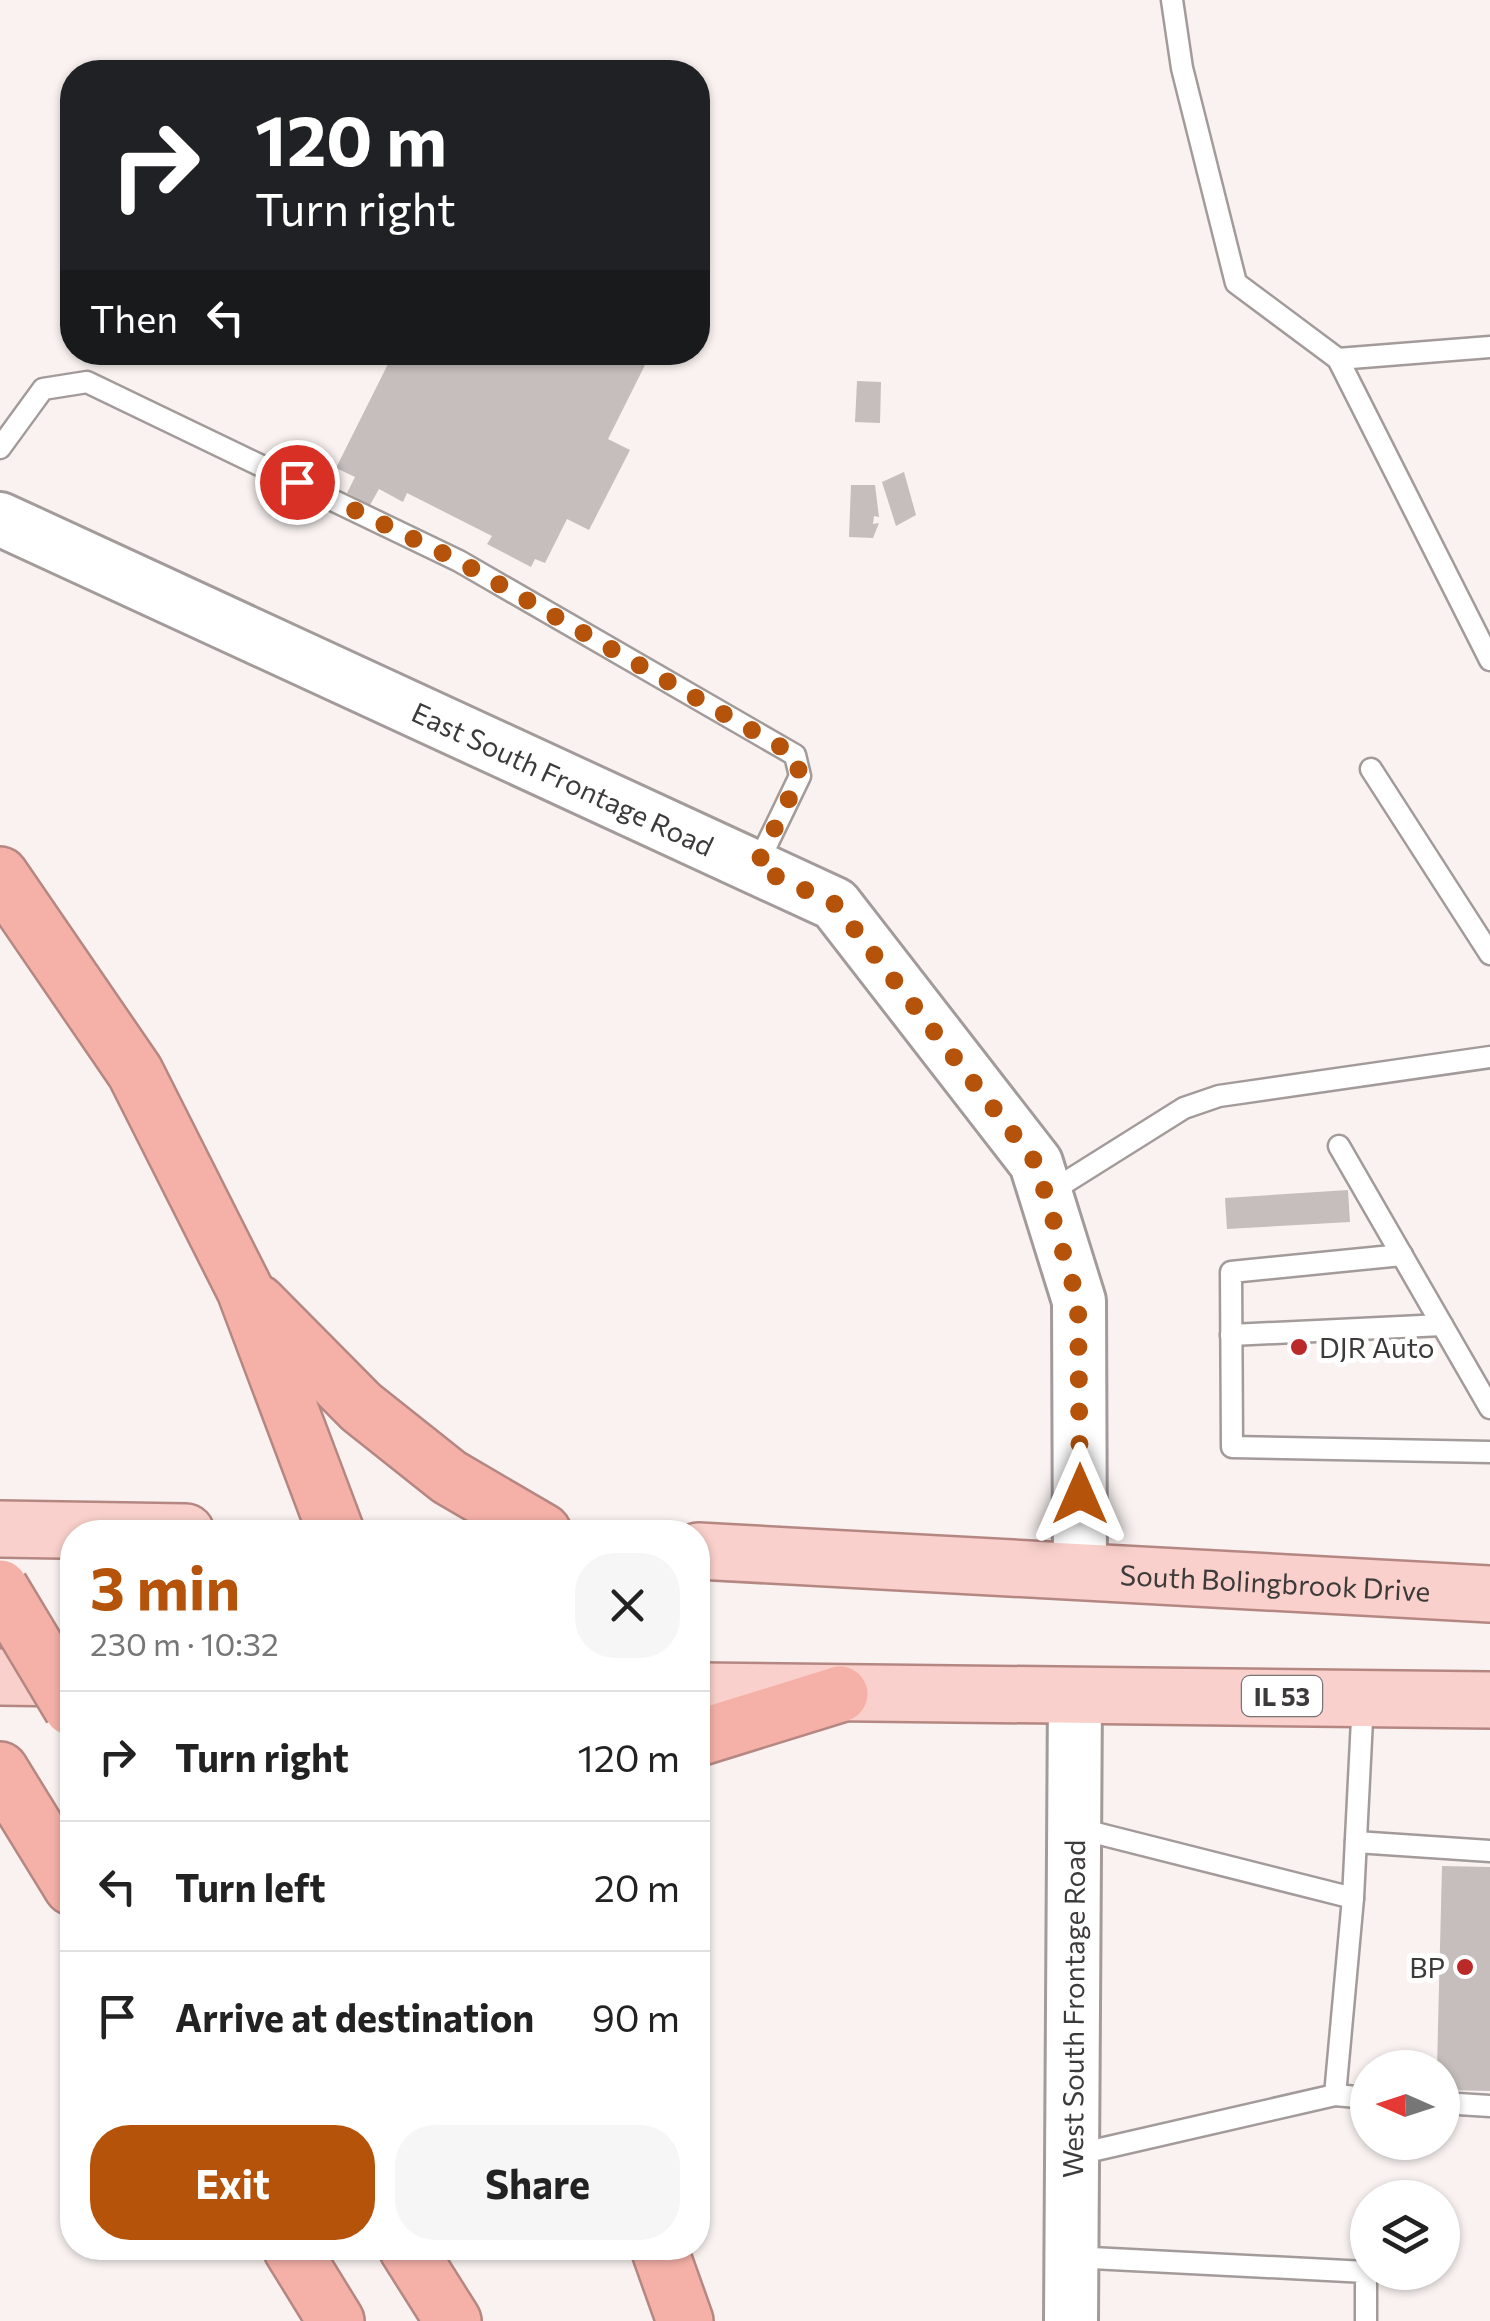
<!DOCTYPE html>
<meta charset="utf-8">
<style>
body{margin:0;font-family:Commissioner,sans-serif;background:#f6f6f6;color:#222;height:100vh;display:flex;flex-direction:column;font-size:38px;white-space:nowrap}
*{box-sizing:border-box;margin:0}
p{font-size:32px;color:#767676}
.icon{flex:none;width:55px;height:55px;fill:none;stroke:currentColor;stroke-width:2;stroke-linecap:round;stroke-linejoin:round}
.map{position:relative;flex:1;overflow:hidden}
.details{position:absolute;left:60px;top:1520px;width:650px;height:740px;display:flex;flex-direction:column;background:#fff;border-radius:40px;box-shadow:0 2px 8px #0004}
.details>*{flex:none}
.banner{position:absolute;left:60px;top:60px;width:650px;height:305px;border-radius:40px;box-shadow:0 2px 8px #0004;background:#202124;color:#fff;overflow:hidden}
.needle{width:65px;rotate:273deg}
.buttons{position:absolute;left:1350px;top:2050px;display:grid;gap:20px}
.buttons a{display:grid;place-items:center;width:110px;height:110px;border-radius:50%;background:#fff;box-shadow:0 2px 8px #0004;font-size:50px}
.pin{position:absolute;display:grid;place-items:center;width:85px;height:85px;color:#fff;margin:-42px;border:5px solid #fff;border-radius:50%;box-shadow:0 2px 10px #0007}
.me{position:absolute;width:110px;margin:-55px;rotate:0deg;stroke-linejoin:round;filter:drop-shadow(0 0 8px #0008)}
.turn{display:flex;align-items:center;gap:35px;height:210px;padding:0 30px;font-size:45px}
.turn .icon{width:130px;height:130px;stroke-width:2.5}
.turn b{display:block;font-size:70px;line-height:85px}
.then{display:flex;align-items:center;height:95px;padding:0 30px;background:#0003;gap:20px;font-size:38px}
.round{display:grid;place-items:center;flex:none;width:105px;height:105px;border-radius:40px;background:#f6f6f6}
.summary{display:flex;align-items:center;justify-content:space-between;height:170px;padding:0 30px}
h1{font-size:60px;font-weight:700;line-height:75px;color:#b45309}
.action{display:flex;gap:20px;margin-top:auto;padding:20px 30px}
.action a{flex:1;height:115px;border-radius:40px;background:#b45309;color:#fff;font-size:40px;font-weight:700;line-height:115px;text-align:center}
.action a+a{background:#f6f6f6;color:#222}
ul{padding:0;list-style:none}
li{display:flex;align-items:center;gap:30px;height:130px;padding:0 30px;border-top:2px solid #e0e0e0}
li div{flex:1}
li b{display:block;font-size:38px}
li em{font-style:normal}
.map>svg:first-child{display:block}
.building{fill:#c5bebd}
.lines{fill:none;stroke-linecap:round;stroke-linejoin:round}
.service-casing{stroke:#a29b9a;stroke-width:25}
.tertiary-casing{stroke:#a29b9a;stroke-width:58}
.primary-casing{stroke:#b58782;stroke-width:60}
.motorway-casing{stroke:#b58782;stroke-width:60}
.service{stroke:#fff;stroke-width:20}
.tertiary{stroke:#fff;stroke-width:52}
.primary{stroke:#f9d0cb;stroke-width:55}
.motorway{stroke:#f5b1a8;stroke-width:55}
.motorway-bridge-casing{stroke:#b58782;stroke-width:60;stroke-linecap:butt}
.motorway-bridge{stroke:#f5b1a8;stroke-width:55}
.route{stroke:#b45309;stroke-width:18;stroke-dasharray:0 32.4}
.poi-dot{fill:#b92a28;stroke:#fff;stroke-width:4}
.labels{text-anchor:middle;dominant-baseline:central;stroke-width:10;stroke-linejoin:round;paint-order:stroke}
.shield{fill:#fff;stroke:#777575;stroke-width:2.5}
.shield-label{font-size:25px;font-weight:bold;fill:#3d3a3a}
.street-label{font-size:28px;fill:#3d3a3a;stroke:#fff}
.poi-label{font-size:28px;fill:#3d3a3a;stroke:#fff;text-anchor:start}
</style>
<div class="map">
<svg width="1490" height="2321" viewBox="0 0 1490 2321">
<rect width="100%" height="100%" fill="#f9f2f1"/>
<!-- building -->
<g class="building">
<path d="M 394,352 L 640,352 L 649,357 L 608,439 L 630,450 L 589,530 L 567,519 L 545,563 L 535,559 L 531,567 L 487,544 L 492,536 L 407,493 L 403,502 L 379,489 L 370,505 L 347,493 L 355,477 L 336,468 Z"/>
<path d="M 857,381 L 881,382 L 880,423 L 855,422 Z"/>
<path d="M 904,472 L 916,515 L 896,526 L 882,482 Z"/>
<path d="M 851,485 L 875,485 L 879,517 L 874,516 L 873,524 L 879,523 L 873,538 L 849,537 Z"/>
<path d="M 1348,1190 L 1350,1222 L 1227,1229 L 1225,1198 Z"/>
<path d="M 1442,1866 L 1490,1867 L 1490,2091 L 1442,2090 L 1442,2068 L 1437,2068 Z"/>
</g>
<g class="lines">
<defs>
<g id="service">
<path d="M 1172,0 L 1182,68 L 1236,283 L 1338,359 L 1490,347"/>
<path d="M 1338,359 L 1490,660"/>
<path d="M 0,448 L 43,389 L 87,382 L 459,561 L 795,755 L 800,776 L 757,865"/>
<path d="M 1371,769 L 1490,954"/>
<path d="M 1339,1146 L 1490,1408"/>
<path d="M 1047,1194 L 1184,1108 L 1219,1096 L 1490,1057"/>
<path d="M 1402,1255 L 1231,1272 L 1232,1447 L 1490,1452"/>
<path d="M 1231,1335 L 1442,1325"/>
<path d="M 1356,1842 L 1490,1851"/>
<path d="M 1353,1898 L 1363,1700"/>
<path d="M 1335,2095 L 1368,2098"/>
<path d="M 1442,2103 L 1490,2106"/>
<path d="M 1074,2155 L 1335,2095 L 1353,1898 L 1076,1828"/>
<path d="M 1072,2257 L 1366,2272 L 1366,2321"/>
</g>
<g id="tertiary">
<path id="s1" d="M 0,519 L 835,904 L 1036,1163 L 1079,1301 L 1080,1571"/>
<path id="s2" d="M 1071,2321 L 1075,1695"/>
</g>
<g id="primary">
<path d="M 0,1529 L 186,1532"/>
<path id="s3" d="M 698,1551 L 1490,1594"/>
<path d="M 0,1677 L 72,1678"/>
<path d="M 698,1691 L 1490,1700"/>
</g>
<g id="motorway">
<path d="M 0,875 L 135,1072 L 245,1290 L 336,1532"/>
<path d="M 258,1303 L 361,1407 L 449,1477 L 543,1532"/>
<path d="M 698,1738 L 840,1694"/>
<path d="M 0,1770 L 72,1887"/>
<path d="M 291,2248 L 336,2321"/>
<path d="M 407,2248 L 453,2321"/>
<path d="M 659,2248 L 685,2321"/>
</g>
</defs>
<!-- service casing -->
<use href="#service" class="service-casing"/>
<!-- tertiary casing -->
<use href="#tertiary" class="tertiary-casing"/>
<!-- primary casing -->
<use href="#primary" class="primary-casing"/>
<!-- motorway casing -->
<use href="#motorway" class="motorway-casing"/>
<!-- service -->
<use href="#service" class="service"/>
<!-- tertiary -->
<use href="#tertiary" class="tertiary"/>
<!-- primary -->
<use href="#primary" class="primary"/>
<!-- motorway -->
<use href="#motorway" class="motorway"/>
<defs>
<path id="motorway-bridge" d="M 0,1588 L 72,1708"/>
</defs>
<!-- motorway-bridge casing -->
<use href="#motorway-bridge" class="motorway-bridge-casing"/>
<!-- motorway-bridge -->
<use href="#motorway-bridge" class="motorway-bridge"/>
</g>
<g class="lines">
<!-- route -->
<path class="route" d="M 297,482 L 459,561 L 795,755 L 800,776 L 756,867 L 835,904 L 1036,1163 L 1078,1301 L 1080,1494"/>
</g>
<!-- markers -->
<g class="poi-dot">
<circle cx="1299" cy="1347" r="10"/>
<circle cx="1465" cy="1967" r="10"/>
</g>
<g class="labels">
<!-- shield labels -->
<rect class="shield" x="1242" y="1676" width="80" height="40" rx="8"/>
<g class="shield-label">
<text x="1282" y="1696">IL 53</text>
</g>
<!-- street labels -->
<g class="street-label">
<text stroke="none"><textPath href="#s1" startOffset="620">East South Frontage Road</textPath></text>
<text stroke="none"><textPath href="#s3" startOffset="578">South Bolingbrook Drive</textPath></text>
<text stroke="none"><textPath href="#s2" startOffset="312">West South Frontage Road</textPath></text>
</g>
<!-- poi labels -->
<g class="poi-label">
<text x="1319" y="1347">DJR Auto</text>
<text x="1445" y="1967" text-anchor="end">BP</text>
</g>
</g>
</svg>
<div class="buttons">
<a><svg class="needle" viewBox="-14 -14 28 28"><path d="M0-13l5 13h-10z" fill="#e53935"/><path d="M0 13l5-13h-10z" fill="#767676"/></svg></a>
<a><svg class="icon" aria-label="layers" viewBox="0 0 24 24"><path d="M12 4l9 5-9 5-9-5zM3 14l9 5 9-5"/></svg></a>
</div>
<div class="pin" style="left:297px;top:482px;background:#d93025"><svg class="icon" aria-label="arrive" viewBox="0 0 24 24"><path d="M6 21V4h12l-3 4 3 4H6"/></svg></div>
<svg class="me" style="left:1080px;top:1494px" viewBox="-20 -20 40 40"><path d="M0-17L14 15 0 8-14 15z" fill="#b45309" stroke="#fff" stroke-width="4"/></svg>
<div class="banner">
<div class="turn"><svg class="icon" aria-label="right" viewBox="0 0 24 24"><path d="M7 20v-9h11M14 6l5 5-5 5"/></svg><div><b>120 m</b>Turn right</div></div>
<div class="then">Then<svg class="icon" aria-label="left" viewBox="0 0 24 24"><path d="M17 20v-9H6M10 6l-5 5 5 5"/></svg></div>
</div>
<section class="details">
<div class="summary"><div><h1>3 min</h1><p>230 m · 10:32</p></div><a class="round"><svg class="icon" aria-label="close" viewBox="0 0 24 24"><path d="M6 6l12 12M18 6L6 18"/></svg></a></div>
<ul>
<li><svg class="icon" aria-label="right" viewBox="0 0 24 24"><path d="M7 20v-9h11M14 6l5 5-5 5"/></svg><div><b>Turn right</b></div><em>120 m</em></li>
<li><svg class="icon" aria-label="left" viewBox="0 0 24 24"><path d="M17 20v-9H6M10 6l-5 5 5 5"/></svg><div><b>Turn left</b></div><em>20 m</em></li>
<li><svg class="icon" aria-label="arrive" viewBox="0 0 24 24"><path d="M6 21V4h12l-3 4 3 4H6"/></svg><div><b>Arrive at destination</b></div><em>90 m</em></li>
</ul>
<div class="action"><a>Exit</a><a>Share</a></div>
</section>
</div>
